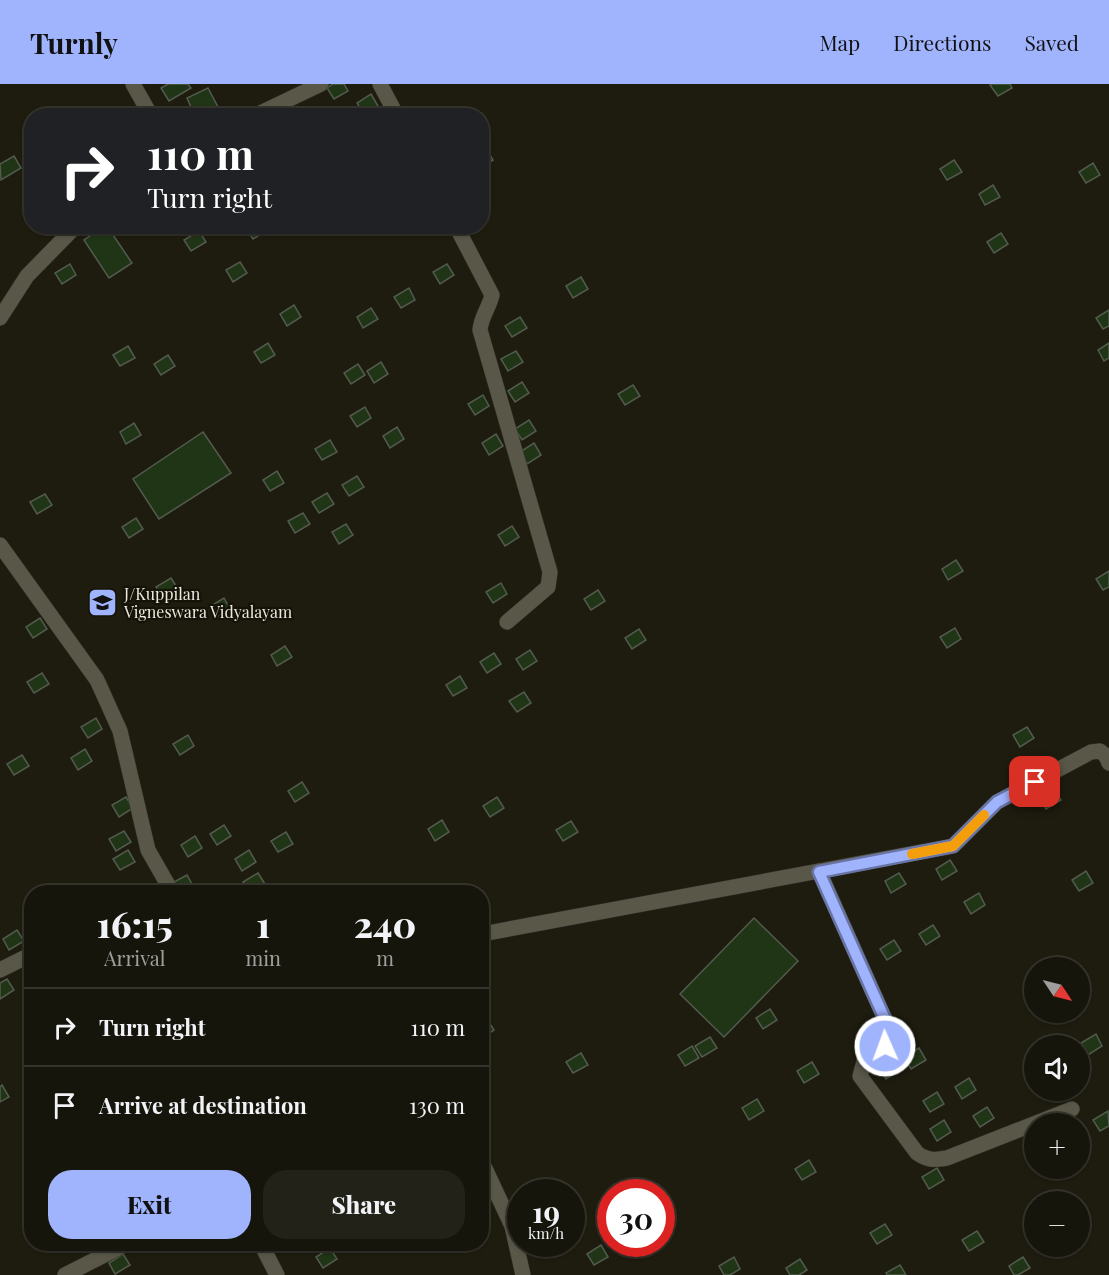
<!DOCTYPE html>
<meta charset="utf-8">
<style>
body{margin:0;font-family:"Playfair Display",serif;background:#232219;color:#f1f3f6;height:100vh;display:flex;flex-direction:column;font-size:22px;white-space:nowrap}
*{box-sizing:border-box;margin:0}
p{font-size:20px;color:#9e9f9d}
.icon{flex:none;width:33px;height:33px;fill:none;stroke:currentColor;stroke-width:2;stroke-linecap:round;stroke-linejoin:round}
.map{position:relative;flex:1;overflow:hidden}
.panel{position:absolute;left:24px;top:801px;width:465px;height:366px;display:flex;flex-direction:column;background:#16150b;border-radius:24px;box-shadow:0 2px 4px #0004,0 0 0 2px #35342c}
.panel>*{flex:none}
.guide{position:absolute;left:24px;top:24px;width:465px;height:126px;border-radius:24px;box-shadow:0 2px 4px #0004,0 0 0 2px #35342c;background:#202124;color:#fff;overflow:hidden}
.needle{width:39px;rotate:125deg}
.controls{position:absolute;left:1024px;top:873px;display:grid;gap:12px}
.controls a{display:grid;place-items:center;width:66px;height:66px;border-radius:50%;background:#16150b;box-shadow:0 2px 4px #0004,0 0 0 2px #35342c;font-size:30px}
.speed{position:absolute;left:507px;top:1095px;display:flex;gap:12px;font-size:30px;font-weight:700;text-align:center}
.speed>*{display:grid;place-content:center;width:78px;height:78px;border-radius:50%;background:#16150b;box-shadow:0 2px 4px #0004,0 0 0 2px #35342c;line-height:1}
.speed small{font-size:15px;font-weight:400}
.speed .limit{border:9px solid #d22;background:#fff;color:#111}
.pin{position:absolute;display:grid;place-items:center;width:51px;height:51px;color:#fff;margin:-26px;border-radius:12px;box-shadow:0 3px 9px #0006}
.me{position:absolute;width:66px;margin:-33px;rotate:358deg;stroke-linejoin:round;filter:drop-shadow(0 0 4px #0008)}
.turn{display:flex;align-items:center;gap:21px;height:126px;padding:0 24px;font-size:27px}
.turn .icon{width:78px;height:78px;stroke-width:2.5}
.turn b{display:block;font-size:42px;line-height:51px}
.eta{display:flex;justify-content:space-evenly;align-items:center;height:102px;text-align:center}
.eta b{font-size:36px;font-weight:800;line-height:42px}
.button{display:flex;gap:12px;margin-top:auto;padding:12px 24px}
.button a{flex:1;height:69px;border-radius:24px;background:#a0b3fd;color:#111;font-size:24px;font-weight:800;line-height:69px;text-align:center}
.button a+a{background:#232219;color:#f1f3f6}
ul{padding:0;list-style:none}
li{display:flex;align-items:center;gap:18px;height:78px;padding:0 24px;border-top:2px solid #35342c}
li div{flex:1}
li b{display:block;font-size:22px}
li em{font-style:normal}
header{display:flex;align-items:center;gap:36px;box-sizing:border-box;height:84px;padding:0 30px;background:#a0b3fd;color:#111}
header strong{font-size:28px}
nav{display:flex;gap:33px;margin-inline-start:auto;font-size:21px}
.map>svg:first-child{display:block}
.building{fill:#203416;stroke:#525b4e;stroke-width:1.5}
.lines{fill:none;stroke-linecap:round;stroke-linejoin:round}
.minor-casing{stroke:#35342e;stroke-width:16}
.minor{stroke:#595748;stroke-width:15}
.route-casing{stroke:#6874a4;stroke-width:15}
.route{stroke:#a0b3fd;stroke-width:10}
.slow{stroke:#f59e0b;stroke-width:10}
.labels{text-anchor:middle;dominant-baseline:central;stroke-width:4.5;stroke-linejoin:round;paint-order:stroke}
.poi-label{font-size:16px;fill:#eae9e0;stroke:#151307;text-anchor:start}
</style>
<header>
<strong>Turnly</strong>
<nav><a>Map</a><a>Directions</a><a>Saved</a></nav>
</header>
<div class="map">
<svg width="1109" height="1191" viewBox="0 0 1109 1191">
<rect width="100%" height="100%" fill="#1e1c0f"/>
<!-- building -->
<g class="building">
<path d="M 168,0 L 188,0 L 191,4 L 169,17 L 161,4 Z"/>
<path d="M 333,0 L 344,0 L 348,7 L 334,15 L 327,4 Z"/>
<path d="M 992,0 L 1010,0 L 1012,4 L 998,12 L 990,1 Z"/>
<path d="M 208,4 L 219,25 L 206,32 L 195,32 L 187,14 Z"/>
<path d="M 371,10 L 378,22 L 364,31 L 357,19 Z"/>
<path d="M 486,65 L 493,76 L 482,83 L 482,68 Z"/>
<path d="M 14,72 L 21,84 L 1,96 L 0,80 Z"/>
<path d="M 954,76 L 962,88 L 947,96 L 940,85 Z"/>
<path d="M 1093,79 L 1100,91 L 1086,99 L 1079,88 Z"/>
<path d="M 993,101 L 1000,113 L 985,121 L 979,110 Z"/>
<path d="M 105,142 L 107,142 L 132,179 L 109,194 L 84,156 Z"/>
<path d="M 248,142 L 265,142 L 268,146 L 253,155 L 246,144 Z"/>
<path d="M 199,147 L 206,158 L 191,167 L 184,156 Z"/>
<path d="M 1001,149 L 1008,160 L 994,169 L 987,158 Z"/>
<path d="M 240,178 L 247,189 L 233,198 L 226,186 Z"/>
<path d="M 70,180 L 76,191 L 62,200 L 55,189 Z"/>
<path d="M 447,180 L 454,191 L 440,200 L 433,188 Z"/>
<path d="M 581,193 L 588,205 L 573,214 L 566,202 Z"/>
<path d="M 409,204 L 415,216 L 401,224 L 394,213 Z"/>
<path d="M 294,221 L 301,233 L 287,242 L 280,230 Z"/>
<path d="M 371,224 L 378,235 L 363,244 L 357,233 Z"/>
<path d="M 1109,226 L 1109,242 L 1103,245 L 1096,234 Z"/>
<path d="M 520,233 L 527,244 L 512,253 L 505,242 Z"/>
<path d="M 268,259 L 275,271 L 261,279 L 254,268 Z"/>
<path d="M 1109,259 L 1109,274 L 1104,277 L 1098,266 Z"/>
<path d="M 128,262 L 135,274 L 120,282 L 113,271 Z"/>
<path d="M 516,267 L 523,278 L 508,287 L 501,275 Z"/>
<path d="M 168,271 L 175,282 L 161,291 L 154,280 Z"/>
<path d="M 381,278 L 388,290 L 374,299 L 367,287 Z"/>
<path d="M 358,280 L 365,291 L 351,300 L 344,289 Z"/>
<path d="M 522,298 L 529,309 L 515,318 L 508,307 Z"/>
<path d="M 633,301 L 640,312 L 625,321 L 618,310 Z"/>
<path d="M 483,311 L 489,322 L 475,331 L 468,320 Z"/>
<path d="M 365,323 L 371,334 L 357,343 L 350,332 Z"/>
<path d="M 529,336 L 536,347 L 522,356 L 515,345 Z"/>
<path d="M 134,339 L 141,351 L 126,360 L 120,348 Z"/>
<path d="M 397,343 L 404,355 L 390,364 L 383,352 Z"/>
<path d="M 203,348 L 231,389 L 159,435 L 133,395 Z"/>
<path d="M 496,350 L 503,362 L 489,371 L 482,359 Z"/>
<path d="M 330,356 L 337,368 L 322,376 L 315,365 Z"/>
<path d="M 534,359 L 541,371 L 527,380 L 520,368 Z"/>
<path d="M 277,387 L 284,399 L 270,407 L 263,396 Z"/>
<path d="M 357,392 L 364,403 L 349,412 L 342,401 Z"/>
<path d="M 327,409 L 334,420 L 319,429 L 312,418 Z"/>
<path d="M 45,410 L 52,421 L 37,430 L 30,418 Z"/>
<path d="M 303,429 L 310,440 L 295,449 L 288,437 Z"/>
<path d="M 136,434 L 143,445 L 129,454 L 122,443 Z"/>
<path d="M 346,440 L 353,451 L 339,460 L 332,448 Z"/>
<path d="M 512,442 L 519,453 L 505,462 L 498,451 Z"/>
<path d="M 956,476 L 963,487 L 948,496 L 942,485 Z"/>
<path d="M 1109,487 L 1109,503 L 1103,506 L 1096,495 Z"/>
<path d="M 171,494 L 178,505 L 163,514 L 156,503 Z"/>
<path d="M 501,499 L 507,510 L 493,519 L 486,508 Z"/>
<path d="M 598,506 L 605,517 L 591,526 L 584,515 Z"/>
<path d="M 224,514 L 230,525 L 216,534 L 209,523 Z"/>
<path d="M 40,534 L 47,545 L 33,554 L 26,543 Z"/>
<path d="M 955,544 L 961,555 L 947,564 L 940,553 Z"/>
<path d="M 639,545 L 646,556 L 632,565 L 625,554 Z"/>
<path d="M 285,562 L 292,573 L 277,582 L 271,571 Z"/>
<path d="M 530,566 L 537,577 L 523,586 L 516,575 Z"/>
<path d="M 494,569 L 501,580 L 487,589 L 480,578 Z"/>
<path d="M 42,589 L 49,600 L 34,609 L 27,598 Z"/>
<path d="M 460,592 L 467,604 L 453,612 L 446,601 Z"/>
<path d="M 524,608 L 531,619 L 517,628 L 509,617 Z"/>
<path d="M 96,634 L 102,645 L 88,654 L 81,643 Z"/>
<path d="M 1027,643 L 1034,654 L 1020,663 L 1013,651 Z"/>
<path d="M 188,651 L 194,662 L 180,671 L 173,660 Z"/>
<path d="M 85,665 L 92,677 L 78,686 L 71,674 Z"/>
<path d="M 22,671 L 29,682 L 14,691 L 7,680 Z"/>
<path d="M 302,698 L 309,709 L 295,718 L 288,707 Z"/>
<path d="M 1054,705 L 1061,716 L 1046,725 L 1039,714 Z"/>
<path d="M 126,713 L 133,724 L 119,733 L 112,721 Z"/>
<path d="M 497,713 L 504,724 L 490,733 L 483,722 Z"/>
<path d="M 442,736 L 449,748 L 435,757 L 428,745 Z"/>
<path d="M 571,737 L 578,748 L 563,757 L 556,746 Z"/>
<path d="M 224,741 L 231,752 L 217,761 L 210,750 Z"/>
<path d="M 124,747 L 131,758 L 116,767 L 109,755 Z"/>
<path d="M 286,748 L 293,760 L 278,768 L 271,757 Z"/>
<path d="M 195,752 L 202,764 L 188,773 L 181,761 Z"/>
<path d="M 128,766 L 135,778 L 120,786 L 113,775 Z"/>
<path d="M 249,766 L 256,778 L 242,787 L 235,775 Z"/>
<path d="M 950,776 L 957,787 L 942,796 L 936,785 Z"/>
<path d="M 1086,787 L 1093,799 L 1079,807 L 1072,796 Z"/>
<path d="M 258,789 L 265,800 L 250,808 L 243,798 Z"/>
<path d="M 899,789 L 906,800 L 891,809 L 885,797 Z"/>
<path d="M 187,791 L 193,802 L 183,808 L 178,808 L 172,799 Z"/>
<path d="M 127,801 L 131,808 L 114,808 Z"/>
<path d="M 979,809 L 985,821 L 971,830 L 964,818 Z"/>
<path d="M 754,834 L 798,877 L 724,953 L 680,910 Z"/>
<path d="M 933,841 L 940,852 L 926,861 L 919,850 Z"/>
<path d="M 17,846 L 24,857 L 9,866 L 3,855 Z"/>
<path d="M 894,856 L 901,867 L 887,876 L 880,865 Z"/>
<path d="M 7,895 L 14,906 L 0,915 L 0,899 Z"/>
<path d="M 770,925 L 777,936 L 763,945 L 756,934 Z"/>
<path d="M 487,935 L 494,946 L 482,954 L 482,938 Z"/>
<path d="M 1096,950 L 1102,962 L 1088,971 L 1081,959 Z"/>
<path d="M 710,953 L 717,964 L 702,973 L 695,962 Z"/>
<path d="M 692,962 L 699,974 L 685,982 L 678,971 Z"/>
<path d="M 919,964 L 926,976 L 911,985 L 904,973 Z"/>
<path d="M 581,969 L 588,981 L 573,989 L 566,978 Z"/>
<path d="M 893,975 L 900,986 L 886,995 L 879,984 Z"/>
<path d="M 812,978 L 819,990 L 804,999 L 797,987 Z"/>
<path d="M 969,994 L 976,1006 L 962,1015 L 955,1003 Z"/>
<path d="M 2,1001 L 9,1013 L 0,1018 L 0,1003 Z"/>
<path d="M 937,1008 L 944,1020 L 930,1028 L 923,1017 Z"/>
<path d="M 757,1015 L 764,1027 L 749,1036 L 742,1024 Z"/>
<path d="M 987,1023 L 994,1034 L 980,1043 L 973,1032 Z"/>
<path d="M 1108,1027 L 1109,1042 L 1100,1047 L 1093,1036 Z"/>
<path d="M 944,1036 L 951,1048 L 937,1057 L 930,1045 Z"/>
<path d="M 809,1076 L 816,1088 L 802,1096 L 795,1085 Z"/>
<path d="M 937,1084 L 944,1096 L 929,1105 L 922,1093 Z"/>
<path d="M 554,1099 L 560,1108 L 540,1108 Z"/>
<path d="M 885,1140 L 892,1151 L 877,1160 L 870,1149 Z"/>
<path d="M 977,1147 L 984,1158 L 969,1167 L 962,1156 Z"/>
<path d="M 601,1161 L 608,1173 L 594,1181 L 587,1170 Z"/>
<path d="M 330,1164 L 337,1175 L 323,1184 L 316,1173 Z"/>
<path d="M 123,1170 L 130,1181 L 115,1190 L 109,1179 Z"/>
<path d="M 734,1173 L 740,1185 L 730,1191 L 724,1191 L 719,1182 Z"/>
<path d="M 1023,1173 L 1030,1184 L 1018,1191 L 1014,1191 L 1009,1182 Z"/>
<path d="M 800,1175 L 807,1186 L 799,1191 L 790,1191 L 786,1184 Z"/>
<path d="M 900,1181 L 906,1191 L 887,1191 L 886,1189 Z"/>
</g>
<g class="lines">
<defs>
<g id="minor">
<path d="M 133,0 L 151,32"/>
<path d="M 380,0 L 397,32"/>
<path d="M 254,32 L 321,0"/>
<path d="M 456,142 L 492,211 C 489,224 481,233 480,246 L 550,488 L 548,503 L 507,538"/>
<path d="M 0,234 L 27,192 L 76,142"/>
<path d="M 0,461 L 97,596 L 120,647 L 148,766 L 172,808"/>
<path d="M 819,787 L 888,942 L 885,962 L 865,974 L 860,992 L 917,1069 C 928,1077 935,1076 947,1074 L 1072,1025"/>
<path d="M 482,850 L 953,762 L 997,718 L 1091,668 L 1100,667 L 1106,672 L 1109,679"/>
<path d="M 0,886 L 32,870"/>
<path d="M 482,1078 L 512,1142 L 523,1191"/>
<path d="M 261,1160 L 277,1191"/>
<path d="M 65,1191 L 126,1160"/>
</g>
</defs>
<!-- minor casing -->
<use href="#minor" class="minor-casing"/>
<!-- minor -->
<use href="#minor" class="minor"/>
</g>
<g class="lines">
<defs>
<path id="route" d="M 885,962 L 888,942 L 819,788 L 953,762 L 997,718 L 1035,698"/>
</defs>
<!-- route casing -->
<use href="#route" class="route-casing"/>
<!-- route -->
<use href="#route" class="route"/>
<!-- slow -->
<path class="slow" d="M 912,770 L 953,762 L 984,731"/>
</g>
<!-- icons -->
<defs>
<symbol id="school-square" viewBox="-11 -11 22 22"><rect x="-9" y="-9" width="18" height="18" rx="4" fill="#a0b3fd" stroke="#151307"/><path d="M0-5L7-2L0 1L-7-2ZM-4 1L0 2.5L4 1V4Q0 6-4 4Z" fill="#111"/></symbol>
</defs>
<g fill-rule="evenodd">
<use href="#school-square" x="86" y="502" width="33" height="33"/>
</g>
<g class="labels">
<!-- poi labels -->
<g class="poi-label">
<text x="124" y="509">J/Kuppilan<tspan x="124" dy="18">Vigneswara Vidyalayam</tspan></text>
</g>
</g>
</svg>
<div class="controls">
<a><svg class="needle" viewBox="-14 -14 28 28"><path d="M0-13l5 13h-10z" fill="#e53935"/><path d="M0 13l5-13h-10z" fill="#9e9f9d"/></svg></a>
<a><svg class="icon" aria-label="sound" viewBox="0 0 24 24"><path d="M4 9h4l5-4v14l-5-4H4zM17 9q2 3 0 6"/></svg></a>
<a>+</a>
<a>−</a>
</div>
<div class="speed"><div>19<small>km/h</small></div><div class="limit">30</div></div>
<div class="pin" style="left:1035px;top:698px;background:#d93025"><svg class="icon" aria-label="arrive" viewBox="0 0 24 24"><path d="M6 21V4h12l-3 4 3 4H6"/></svg></div>
<svg class="me" style="left:885px;top:962px" viewBox="-20 -20 40 40"><circle r="17" fill="#a0b3fd" stroke="#fff" stroke-width="3"/><path d="M0-11L8 9 0 5-8 9z" fill="#fff"/></svg>
<div class="guide">
<div class="turn"><svg class="icon" aria-label="right" viewBox="0 0 24 24"><path d="M7 20v-9h11M14 6l5 5-5 5"/></svg><div><b>110 m</b>Turn right</div></div>
</div>
<section class="panel">
<div class="eta">
<div><b>16:15</b><p>Arrival</p></div>
<div><b>1</b><p>min</p></div>
<div><b>240</b><p>m</p></div>
</div>
<ul>
<li><svg class="icon" aria-label="right" viewBox="0 0 24 24"><path d="M7 20v-9h11M14 6l5 5-5 5"/></svg><div><b>Turn right</b></div><em>110 m</em></li>
<li><svg class="icon" aria-label="arrive" viewBox="0 0 24 24"><path d="M6 21V4h12l-3 4 3 4H6"/></svg><div><b>Arrive at destination</b></div><em>130 m</em></li>
</ul>
<div class="button"><a>Exit</a><a>Share</a></div>
</section>
</div>
